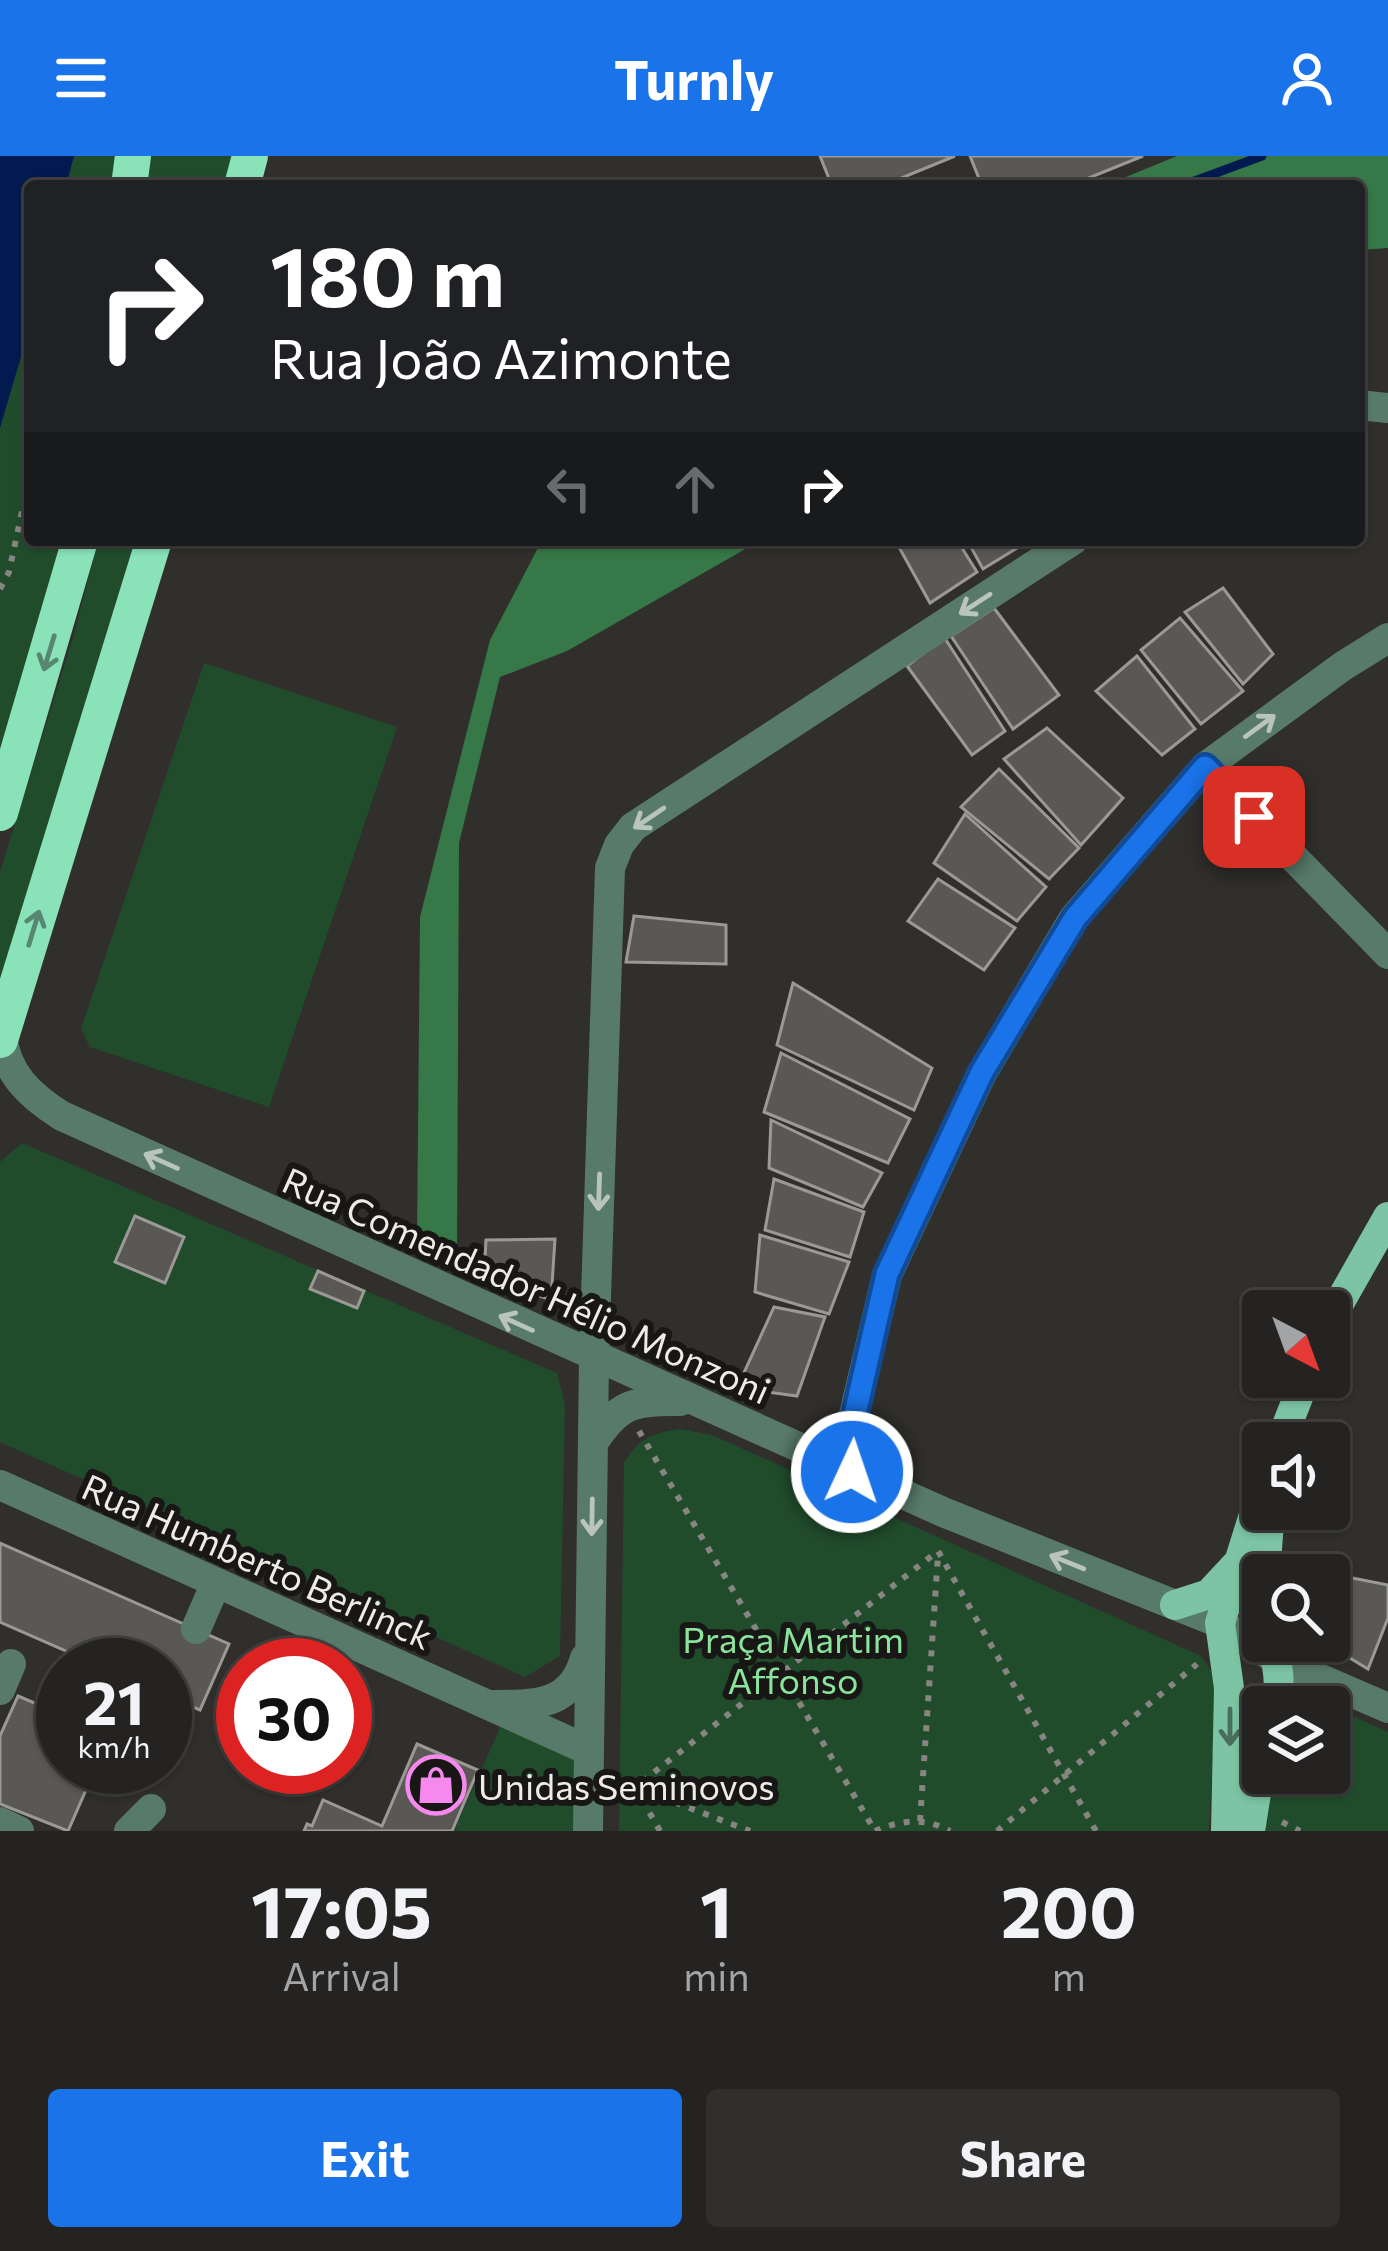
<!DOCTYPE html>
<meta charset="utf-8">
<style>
body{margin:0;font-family:Commissioner,sans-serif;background:#302f2e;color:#f1f3f6;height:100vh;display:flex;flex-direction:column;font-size:45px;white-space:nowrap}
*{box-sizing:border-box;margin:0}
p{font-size:39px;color:#a3a4a5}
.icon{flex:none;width:66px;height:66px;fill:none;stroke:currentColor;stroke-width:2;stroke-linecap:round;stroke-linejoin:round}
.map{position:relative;height:1675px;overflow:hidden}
.sheet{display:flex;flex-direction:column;background:#242321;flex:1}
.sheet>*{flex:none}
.banner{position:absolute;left:24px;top:24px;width:1341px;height:366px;border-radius:12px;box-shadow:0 3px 9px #0004,0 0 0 3px #41403f;background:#202124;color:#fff;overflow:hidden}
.needle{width:78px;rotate:139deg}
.tools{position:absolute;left:1242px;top:1134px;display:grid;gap:24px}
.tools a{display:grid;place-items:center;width:108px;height:108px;border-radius:12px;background:#242321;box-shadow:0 3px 9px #0004,0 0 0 3px #41403f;font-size:60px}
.speed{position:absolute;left:36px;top:1482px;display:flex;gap:24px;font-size:60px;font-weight:700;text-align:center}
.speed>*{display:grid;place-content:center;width:156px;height:156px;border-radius:50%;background:#242321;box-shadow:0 3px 9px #0004,0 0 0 3px #41403f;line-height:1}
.speed small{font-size:30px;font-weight:400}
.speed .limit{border:18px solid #d22;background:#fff;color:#111}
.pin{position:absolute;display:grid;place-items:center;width:102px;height:102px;color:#fff;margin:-51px;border-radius:24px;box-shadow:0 6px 18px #0006}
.me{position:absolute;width:132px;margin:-66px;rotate:3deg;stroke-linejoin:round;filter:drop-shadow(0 0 9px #0008)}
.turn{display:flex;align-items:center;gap:42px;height:252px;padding:0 48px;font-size:54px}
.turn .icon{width:156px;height:156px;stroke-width:2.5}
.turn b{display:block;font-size:84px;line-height:102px}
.lanes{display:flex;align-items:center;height:114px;padding:0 48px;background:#0003;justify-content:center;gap:60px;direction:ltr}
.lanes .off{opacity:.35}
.eta{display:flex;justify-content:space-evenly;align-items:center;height:204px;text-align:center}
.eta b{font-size:72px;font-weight:700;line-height:84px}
.action{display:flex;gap:24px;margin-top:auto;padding:24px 48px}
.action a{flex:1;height:138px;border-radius:12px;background:#1a73e8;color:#fff;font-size:48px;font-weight:700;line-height:138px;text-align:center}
.action a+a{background:#302f2e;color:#f1f3f6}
header{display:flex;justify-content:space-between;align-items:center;height:156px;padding:0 48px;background:#1a73e8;color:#fff;font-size:54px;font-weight:700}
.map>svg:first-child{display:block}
.green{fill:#214c2c}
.forest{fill:#367847}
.water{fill:#031a50}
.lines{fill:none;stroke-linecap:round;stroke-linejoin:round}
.stream{stroke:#031a50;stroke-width:9}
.building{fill:#595855;stroke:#9a9995;stroke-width:3}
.path{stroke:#868582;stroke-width:6;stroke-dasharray:6 9;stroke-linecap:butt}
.minor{stroke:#587a6a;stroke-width:30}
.major{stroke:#7cc4a3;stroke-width:30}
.highway{stroke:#8ae2b9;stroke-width:36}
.oneway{stroke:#b9c4bd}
.oneway2{stroke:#578770}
.oneway3{stroke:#4a6e5c}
.route-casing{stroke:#114b97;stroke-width:30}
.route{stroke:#1a73e8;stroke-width:21}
.labels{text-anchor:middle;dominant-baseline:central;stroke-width:12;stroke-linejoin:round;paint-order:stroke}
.street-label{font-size:36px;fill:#edecea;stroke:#181716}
.park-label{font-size:36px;fill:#89e49c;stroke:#181716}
.poi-label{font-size:36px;fill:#edecea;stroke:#181716;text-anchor:start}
</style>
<header><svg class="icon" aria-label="menu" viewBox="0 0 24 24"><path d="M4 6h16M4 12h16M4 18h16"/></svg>Turnly<svg class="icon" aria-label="person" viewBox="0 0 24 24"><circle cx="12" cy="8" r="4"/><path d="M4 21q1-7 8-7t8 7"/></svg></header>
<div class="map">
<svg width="1388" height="1675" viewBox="0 0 1388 1675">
<rect width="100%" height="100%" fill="#302f2c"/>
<!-- green -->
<g class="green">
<path d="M 0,0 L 118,0 L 113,30 L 30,30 L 30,384 L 61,384 L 52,437 L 0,592 Z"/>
<path d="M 149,0 L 234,0 L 227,30 L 146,30 Z"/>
<path d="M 98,384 L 135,384 L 0,826 L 0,716 L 74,479 Z"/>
<path d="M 204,507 L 397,571 L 269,951 L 90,891 L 81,873 Z"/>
<path d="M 22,987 L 557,1217 L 565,1248 L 560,1500 L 525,1521 L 0,1286 L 0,1006 Z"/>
<path d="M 679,1273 L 712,1279 L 1201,1500 L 1211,1515 L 1216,1537 L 1209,1675 L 619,1675 L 624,1307 C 637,1283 653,1277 679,1273 Z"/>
<path d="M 1319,1545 L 1388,1576 L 1388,1675 L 1265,1675 L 1273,1617 L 1329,1617 L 1329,1551 L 1298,1551 Z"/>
<path d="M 503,1565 L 580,1599 L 580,1675 L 454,1675 Z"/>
</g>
<!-- forest -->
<g class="forest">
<path d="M 1177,0 L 1388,0 L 1388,92 L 1359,94 L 1359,30 L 1104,30 Z"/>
<path d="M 542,384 L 761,384 L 567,495 L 500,521 L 459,687 L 457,1101 L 417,1084 L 420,761 L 490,484 Z"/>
</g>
<!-- water -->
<path class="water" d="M 0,0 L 74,0 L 66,30 L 30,30 L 30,170 L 0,272 Z"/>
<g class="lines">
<!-- stream -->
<path class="stream" d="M 1181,30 L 1262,0"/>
</g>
<!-- building -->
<g class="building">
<path d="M 820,0 L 955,0 L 882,30 L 832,30 Z"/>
<path d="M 970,0 L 1143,0 L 1069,30 L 982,30 Z"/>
<path d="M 895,384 L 957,384 L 977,416 L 930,447 Z"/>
<path d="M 967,384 L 1018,384 L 1022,389 L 983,413 Z"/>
<path d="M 1223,432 L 1273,498 L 1243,528 L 1185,456 Z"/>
<path d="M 994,452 L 1059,539 L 1013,573 L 951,480 Z"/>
<path d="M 1180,462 L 1243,535 L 1201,568 L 1141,494 Z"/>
<path d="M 944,481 L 1005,575 L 972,599 L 907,510 Z"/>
<path d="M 1137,500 L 1195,573 L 1162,599 L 1096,535 Z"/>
<path d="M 1047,572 L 1123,642 L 1081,689 L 1004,603 Z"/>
<path d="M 999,613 L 1079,692 L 1049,723 L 961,651 Z"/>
<path d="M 965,658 L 1046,731 L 1017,765 L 934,707 Z"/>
<path d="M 938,723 L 1015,772 L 984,814 L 908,765 Z"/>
<path d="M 634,760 L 726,769 L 726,808 L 626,806 Z"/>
<path d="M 793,827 L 932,912 L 914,954 L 777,889 Z"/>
<path d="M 781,897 L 910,963 L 888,1007 L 764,956 Z"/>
<path d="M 771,964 L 882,1017 L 863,1051 L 769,1012 Z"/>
<path d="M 774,1023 L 864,1056 L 850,1101 L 765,1074 Z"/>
<path d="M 135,1060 L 184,1081 L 165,1127 L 115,1106 Z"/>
<path d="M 760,1079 L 849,1106 L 829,1158 L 755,1136 Z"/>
<path d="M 555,1083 L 551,1144 L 484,1121 L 486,1084 Z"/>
<path d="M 318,1115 L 364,1135 L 357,1152 L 310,1133 Z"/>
<path d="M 774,1151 L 825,1161 L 797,1240 L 737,1232 Z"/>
<path d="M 0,1387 L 229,1488 L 200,1554 L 165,1539 L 165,1509 L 98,1509 L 0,1466 Z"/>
<path d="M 1297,1411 L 1388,1429 L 1388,1462 L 1368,1513 L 1322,1485 L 1329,1485 L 1329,1419 L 1296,1419 Z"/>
<path d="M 18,1540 L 63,1559 L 63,1611 L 96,1611 L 68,1675 L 0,1648 L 0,1580 Z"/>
<path d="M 417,1588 L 478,1614 L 452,1675 L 304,1675 L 307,1668 L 312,1670 L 323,1644 L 382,1670 Z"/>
</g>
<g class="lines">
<!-- path -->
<g class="path">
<path d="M 0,433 L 9,416 L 30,318"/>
<path d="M 639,1275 L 875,1675"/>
<path d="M 619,1625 L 750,1675"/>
<path d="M 920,1665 L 938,1399"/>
<path d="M 1282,1666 L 1300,1675"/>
<path d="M 660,1675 L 635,1631 L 938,1395 L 1096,1675"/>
<path d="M 875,1675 C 901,1664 924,1661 950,1675"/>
<path d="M 997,1675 L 1197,1508"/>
</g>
<!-- minor -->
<g class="minor">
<path d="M 1359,249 L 1388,252"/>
<path d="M 1205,611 L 1388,798"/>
<path d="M 2,878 C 5,917 30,940 62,960 L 943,1356 L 1220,1467 L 1277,1504 L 1388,1552"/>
<path d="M 593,1287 C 618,1248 633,1244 680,1245"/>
<path d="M 852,1316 L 852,1267 L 887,1119 L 982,917 L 1074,762 L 1205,611 L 1343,510 L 1388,482"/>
<path d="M 0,1329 L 588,1594"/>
<path d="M 196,1473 L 216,1427"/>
<path d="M 0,1534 L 11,1508"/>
<path d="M 495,1549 C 537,1549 572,1549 585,1502"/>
<path d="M 165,1550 L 169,1541"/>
<path d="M 0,1666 L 19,1675"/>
<path d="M 129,1675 L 151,1653"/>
<path d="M 588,1675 L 594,1202 L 610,712 L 619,689 L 633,671 L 1073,384"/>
</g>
<!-- major -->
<g class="major">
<path d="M 1329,1165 L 1388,1061"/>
<path d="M 1280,1287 L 1306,1221"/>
<path d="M 1265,1419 L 1270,1353"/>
<path d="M 1175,1449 L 1209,1438 L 1236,1409"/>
<path d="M 1263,1452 L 1263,1465"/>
<path d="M 1270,1485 C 1278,1507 1282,1528 1275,1551"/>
<path d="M 1226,1675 L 1229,1532 L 1220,1467 L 1263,1330"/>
<path d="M 1250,1675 L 1263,1593"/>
</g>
<!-- highway -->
<g class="highway">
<path d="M 129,30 L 133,0"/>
<path d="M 242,30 L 250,0"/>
<path d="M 0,657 L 80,384"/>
<path d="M 0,884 L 154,384"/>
</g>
</g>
<!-- one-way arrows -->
<defs><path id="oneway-shaft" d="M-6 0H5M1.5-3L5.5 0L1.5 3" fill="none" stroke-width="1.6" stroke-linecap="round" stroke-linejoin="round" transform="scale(3)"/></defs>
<g class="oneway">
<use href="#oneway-shaft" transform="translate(975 448) rotate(147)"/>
<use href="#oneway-shaft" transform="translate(1260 570) rotate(-36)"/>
<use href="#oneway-shaft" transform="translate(649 662) rotate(146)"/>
<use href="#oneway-shaft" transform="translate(161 1005) rotate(-156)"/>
<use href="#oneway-shaft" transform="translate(599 1036) rotate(92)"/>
<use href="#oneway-shaft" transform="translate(516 1167) rotate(-156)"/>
<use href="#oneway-shaft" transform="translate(592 1361) rotate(91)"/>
<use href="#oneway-shaft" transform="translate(1067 1406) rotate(-158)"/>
</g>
<g class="oneway2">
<use href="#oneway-shaft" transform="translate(49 497) rotate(107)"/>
<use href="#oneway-shaft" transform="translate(34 772) rotate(-73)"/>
</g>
<use class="oneway3" href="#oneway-shaft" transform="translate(1230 1571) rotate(90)"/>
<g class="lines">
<defs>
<path id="route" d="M 852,1316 L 853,1267 L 887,1118 L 982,916 L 1075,762 L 1205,611 L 1254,661"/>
</defs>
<!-- route casing -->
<use href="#route" class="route-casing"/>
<!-- route -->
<use href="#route" class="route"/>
</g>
<!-- icons -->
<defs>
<symbol id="shop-ring" viewBox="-11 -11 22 22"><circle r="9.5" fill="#181716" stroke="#f689ed" stroke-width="1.5"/><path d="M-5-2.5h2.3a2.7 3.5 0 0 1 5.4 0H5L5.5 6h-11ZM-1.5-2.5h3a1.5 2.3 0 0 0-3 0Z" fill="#f689ed"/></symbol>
</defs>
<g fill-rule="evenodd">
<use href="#shop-ring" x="403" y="1596" width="66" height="66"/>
</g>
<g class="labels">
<!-- street labels -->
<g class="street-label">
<text transform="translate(527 1128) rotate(24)">Rua Comendador Hélio Monzoni</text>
<text transform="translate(258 1404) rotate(24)">Rua Humberto Berlinck</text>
</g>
<!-- park labels -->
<g class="park-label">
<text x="793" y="1482">Praça Martim<tspan x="793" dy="41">Affonso</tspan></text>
</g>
<!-- poi labels -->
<g class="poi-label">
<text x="478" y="1629">Unidas Seminovos</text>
</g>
</g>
</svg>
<div class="tools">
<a><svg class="needle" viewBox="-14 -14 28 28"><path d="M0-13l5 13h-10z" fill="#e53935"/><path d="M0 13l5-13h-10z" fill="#a3a4a5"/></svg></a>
<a><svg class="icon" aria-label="sound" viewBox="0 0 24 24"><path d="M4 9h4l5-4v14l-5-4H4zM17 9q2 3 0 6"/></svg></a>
<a><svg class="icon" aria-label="search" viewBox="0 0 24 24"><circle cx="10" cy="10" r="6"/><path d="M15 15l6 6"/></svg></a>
<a><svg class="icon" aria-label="layers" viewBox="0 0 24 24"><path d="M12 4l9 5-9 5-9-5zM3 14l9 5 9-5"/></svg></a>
</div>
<div class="speed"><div>21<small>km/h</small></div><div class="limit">30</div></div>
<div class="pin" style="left:1254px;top:661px;background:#d93025"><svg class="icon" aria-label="arrive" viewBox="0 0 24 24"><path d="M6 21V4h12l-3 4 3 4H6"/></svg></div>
<svg class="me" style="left:852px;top:1316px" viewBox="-20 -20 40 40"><circle r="17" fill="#1a73e8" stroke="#fff" stroke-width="3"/><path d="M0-11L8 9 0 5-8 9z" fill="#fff"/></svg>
<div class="banner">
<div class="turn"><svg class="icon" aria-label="right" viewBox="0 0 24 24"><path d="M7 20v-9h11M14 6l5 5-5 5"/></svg><div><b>180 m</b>Rua João Azimonte</div></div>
<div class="lanes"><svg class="icon off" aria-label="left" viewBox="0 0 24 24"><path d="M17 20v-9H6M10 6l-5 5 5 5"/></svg><svg class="icon off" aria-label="ahead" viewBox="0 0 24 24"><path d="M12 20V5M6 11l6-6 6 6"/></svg><svg class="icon" aria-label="right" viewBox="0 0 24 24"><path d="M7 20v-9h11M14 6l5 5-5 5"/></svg></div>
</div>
</div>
<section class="sheet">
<div class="eta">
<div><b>17:05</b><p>Arrival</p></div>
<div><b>1</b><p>min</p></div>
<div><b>200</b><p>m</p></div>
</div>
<div class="action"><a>Exit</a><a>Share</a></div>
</section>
